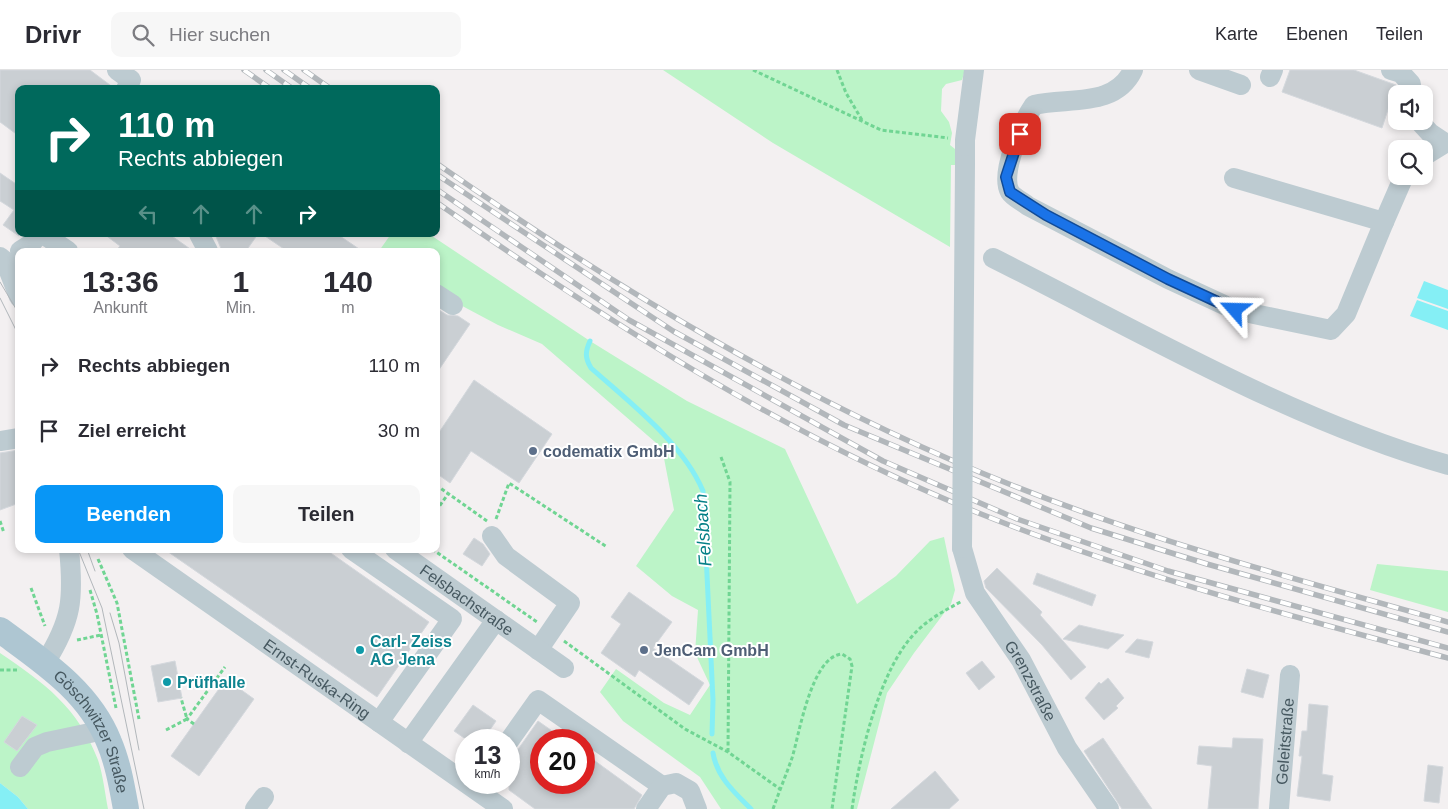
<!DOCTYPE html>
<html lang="de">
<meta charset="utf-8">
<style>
body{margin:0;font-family:Arial,sans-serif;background:#f7f7f7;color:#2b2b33;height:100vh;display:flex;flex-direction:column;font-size:19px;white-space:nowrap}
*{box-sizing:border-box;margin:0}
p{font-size:16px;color:#7c7c81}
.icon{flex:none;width:28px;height:28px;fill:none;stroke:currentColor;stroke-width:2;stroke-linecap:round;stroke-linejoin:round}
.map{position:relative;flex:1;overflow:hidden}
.side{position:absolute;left:15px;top:178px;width:425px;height:305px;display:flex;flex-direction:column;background:#fff;border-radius:10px;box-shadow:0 2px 8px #0003}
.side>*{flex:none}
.top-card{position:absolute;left:15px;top:15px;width:425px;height:152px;border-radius:10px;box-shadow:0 2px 8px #0003;background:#00695c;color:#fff;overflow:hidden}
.controls{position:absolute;left:1388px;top:15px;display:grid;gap:10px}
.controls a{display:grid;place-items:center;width:45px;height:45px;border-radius:10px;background:#fff;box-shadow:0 2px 8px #0003;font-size:25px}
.speed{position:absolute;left:455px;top:659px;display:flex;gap:10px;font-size:25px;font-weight:700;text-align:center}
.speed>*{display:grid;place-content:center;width:65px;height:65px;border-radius:50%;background:#fff;box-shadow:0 2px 8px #0003;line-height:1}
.speed small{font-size:12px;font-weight:400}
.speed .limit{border:8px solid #d22;background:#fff;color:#111}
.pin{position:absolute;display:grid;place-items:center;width:42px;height:42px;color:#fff;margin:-21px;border-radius:10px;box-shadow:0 2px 8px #0006}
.me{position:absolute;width:55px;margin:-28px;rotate:295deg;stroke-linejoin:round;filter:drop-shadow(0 0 4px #0008)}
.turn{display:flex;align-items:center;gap:18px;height:105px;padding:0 20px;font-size:22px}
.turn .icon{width:65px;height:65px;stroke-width:2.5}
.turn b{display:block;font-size:35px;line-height:42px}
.lanes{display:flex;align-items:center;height:48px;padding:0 20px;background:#0003;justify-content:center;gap:25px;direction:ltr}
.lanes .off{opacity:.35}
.eta{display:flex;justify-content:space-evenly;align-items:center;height:85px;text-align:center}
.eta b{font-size:30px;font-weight:800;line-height:35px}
.cta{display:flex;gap:10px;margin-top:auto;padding:10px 20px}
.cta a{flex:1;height:58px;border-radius:10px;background:#0896f6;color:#fff;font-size:20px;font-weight:800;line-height:58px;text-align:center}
.cta a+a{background:#f7f7f7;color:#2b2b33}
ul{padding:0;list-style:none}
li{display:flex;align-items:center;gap:15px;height:65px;padding:0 20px}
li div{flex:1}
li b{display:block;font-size:19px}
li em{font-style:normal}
header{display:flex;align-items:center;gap:30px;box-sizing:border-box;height:70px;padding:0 25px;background:#fff;border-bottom:1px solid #e1e1e2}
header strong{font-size:24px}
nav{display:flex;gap:28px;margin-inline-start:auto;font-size:18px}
.search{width:350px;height:45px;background:#f7f7f7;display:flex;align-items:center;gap:12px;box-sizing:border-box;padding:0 18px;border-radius:10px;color:#7c7c81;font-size:19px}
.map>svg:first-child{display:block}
.green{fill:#bcf4c8}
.water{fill:#85eff5}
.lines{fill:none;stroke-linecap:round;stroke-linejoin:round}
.stream{stroke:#85eff5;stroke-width:5}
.building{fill:#cacfd3;stroke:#d4d8dd}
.path{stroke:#70d593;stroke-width:3;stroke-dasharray:4 2.5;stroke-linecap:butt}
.minor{stroke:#bdcbd1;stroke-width:20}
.major{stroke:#aec6d2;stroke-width:26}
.tram{stroke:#b2b7bb;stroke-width:1}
.rail-casing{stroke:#b2b7bb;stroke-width:5.5}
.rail{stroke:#fff;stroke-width:4;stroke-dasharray:11;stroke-linecap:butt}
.minor-bridge{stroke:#bdcbd1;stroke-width:20}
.route-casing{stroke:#114b97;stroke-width:12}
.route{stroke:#1a73e8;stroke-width:9}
.service-dot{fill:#5c6f8a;stroke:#fff;stroke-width:2}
.culture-dot{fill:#0f9aa8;stroke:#fff;stroke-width:2}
.labels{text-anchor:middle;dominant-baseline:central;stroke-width:4;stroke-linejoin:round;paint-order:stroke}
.service-label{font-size:16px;font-weight:bold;fill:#4e5e75;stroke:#fff;text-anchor:start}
.street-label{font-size:16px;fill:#465860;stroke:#fff}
.culture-label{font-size:16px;font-weight:bold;fill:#0d838f;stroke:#fff;text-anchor:start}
.water-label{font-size:18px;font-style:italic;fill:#058087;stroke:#fff}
</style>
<header>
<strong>Drivr</strong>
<div class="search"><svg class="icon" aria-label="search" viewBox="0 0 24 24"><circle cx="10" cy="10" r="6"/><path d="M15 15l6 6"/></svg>Hier suchen</div>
<nav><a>Karte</a><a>Ebenen</a><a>Teilen</a></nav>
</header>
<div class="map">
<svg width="1448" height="739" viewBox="0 0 1448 739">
<rect width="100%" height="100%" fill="#f3f0f1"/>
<!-- green -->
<g class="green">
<path d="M 663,0 L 965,0 L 962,10 L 946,14 L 942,19 L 941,41 L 949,52 L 952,63 L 950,75 L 955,79 L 955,95 L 951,95 L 950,177 L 773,73 Z"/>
<path d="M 391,164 L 429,164 L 590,271 L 687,331 L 785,379 L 857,534 L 896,506 L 930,471 L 944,467 L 955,520 L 951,534 L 914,583 L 887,623 L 857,739 L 721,739 L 700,707 L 623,651 L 600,622 L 616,599 L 664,633 L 690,645 L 710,615 L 695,583 L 698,540 L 672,526 L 636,496 L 674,440 L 662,378 L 542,274 L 498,255 L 436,222 L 436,181 L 379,181 Z"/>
<path d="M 1377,494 L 1448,501 L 1448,542 L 1370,520 Z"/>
<path d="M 0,583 C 44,613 78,637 98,690 C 103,705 105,723 108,739 L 28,739 L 18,727 L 0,713 Z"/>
</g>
<!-- water -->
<g class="water">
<path d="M 1424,211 L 1448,220 L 1448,239 L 1417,228 Z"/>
<path d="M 1417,230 L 1448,241 L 1448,260 L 1410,246 Z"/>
<path d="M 0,713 L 18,727 L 28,739 L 0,739 Z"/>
</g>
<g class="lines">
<!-- stream -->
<g class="stream">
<path d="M 590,271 C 585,282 585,288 591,298 C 629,332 683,373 703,421 L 713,630 L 712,664"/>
<path d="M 713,683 C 717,707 734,722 751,739"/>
</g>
</g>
<!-- building -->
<g class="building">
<path d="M 0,0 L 90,0 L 114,18 L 19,19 L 19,66 L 0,52 Z"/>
<path d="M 1290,0 L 1354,0 L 1396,15 L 1382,58 L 1282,22 Z"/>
<path d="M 0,103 L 19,116 L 19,166 L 3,155 L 14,140 L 0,131 Z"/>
<path d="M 104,164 L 169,164 L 193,181 L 116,181 L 120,176 Z"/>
<path d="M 215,164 L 258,164 L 246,181 L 222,181 Z"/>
<path d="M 262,164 L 337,164 L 362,181 L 287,181 Z"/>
<path d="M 436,238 L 447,245 L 458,246 L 470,254 L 436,304 Z"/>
<path d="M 474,310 L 552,364 L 519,413 L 471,381 L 450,413 L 436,403 L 436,367 Z"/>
<path d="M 19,380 L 19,433 L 0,440 L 0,383 Z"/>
<path d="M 474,468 L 483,474 L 490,484 L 482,496 L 463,484 Z"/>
<path d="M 164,479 L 325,479 L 429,552 L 377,627 Z"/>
<path d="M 997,498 L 1042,542 L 1040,545 L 1086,597 L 1071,610 L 1042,575 L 986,518 L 984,511 Z"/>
<path d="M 1037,503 L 1096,525 L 1092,536 L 1033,514 Z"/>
<path d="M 629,522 L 672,552 L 653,578 L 704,613 L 689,635 L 639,600 L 635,607 L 601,583 L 621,554 L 611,547 Z"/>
<path d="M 1079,555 L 1109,562 L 1124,565 L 1108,579 L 1063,569 Z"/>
<path d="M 1137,569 L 1153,572 L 1149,588 L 1125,582 Z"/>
<path d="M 175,591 L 182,628 L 158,632 L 151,596 Z"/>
<path d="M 982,591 L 995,607 L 979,620 L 966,603 Z"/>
<path d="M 1247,599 L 1269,605 L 1263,628 L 1241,622 Z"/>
<path d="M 1108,608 L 1124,628 L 1116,636 L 1118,638 L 1104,650 L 1085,628 L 1099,612 L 1101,614 Z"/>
<path d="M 226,609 L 254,629 L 199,706 L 171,686 Z"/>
<path d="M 1309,634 L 1328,636 L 1322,704 L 1333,706 L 1330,731 L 1297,726 L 1302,686 L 1299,686 L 1302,661 L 1307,661 Z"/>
<path d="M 473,635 L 496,651 L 483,670 L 467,670 L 454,661 Z"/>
<path d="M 22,646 L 37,655 L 17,681 L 4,672 Z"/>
<path d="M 538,651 L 565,670 L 541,670 L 541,712 L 552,712 L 561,720 L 567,712 L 584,712 L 584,683 L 642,725 L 634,739 L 535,739 L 509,720 L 509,685 L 519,678 Z"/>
<path d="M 1103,668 L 1152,739 L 1122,739 L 1120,736 L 1084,681 Z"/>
<path d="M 1233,668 L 1263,669 L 1258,739 L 1208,739 L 1212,696 L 1197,694 L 1199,676 L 1232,678 Z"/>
<path d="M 1428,695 L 1443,697 L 1439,733 L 1424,731 Z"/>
<path d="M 935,701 L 959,730 L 949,739 L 891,739 Z"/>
</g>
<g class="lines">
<!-- path -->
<g class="path">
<path d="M 753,0 L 881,60 L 948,68"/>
<path d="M 837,0 L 846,23 L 862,50"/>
<path d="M 721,387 L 730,412 L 728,682"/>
<path d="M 436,415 L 487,451"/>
<path d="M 436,441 L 448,424"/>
<path d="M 496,449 L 509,413 L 607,477"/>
<path d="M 0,451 L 4,463"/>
<path d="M 432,479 L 537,552"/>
<path d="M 98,489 L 117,533 L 139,649"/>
<path d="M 31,518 L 45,556"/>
<path d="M 90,520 L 97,544 L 116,638"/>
<path d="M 77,570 L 101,565"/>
<path d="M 564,571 L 685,659 L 728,682 L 780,719"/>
<path d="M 0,600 L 18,600"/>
<path d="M 194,654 L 187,649 L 225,597"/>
<path d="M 166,660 L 187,649 L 181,628"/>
<path d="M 773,739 C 779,722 786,705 792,688 C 799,666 811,586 842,584 L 850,589 L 852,596 L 832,739"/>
<path d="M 852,739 C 859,688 879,598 917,561 C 930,548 946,540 962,531"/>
</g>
<!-- minor -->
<g class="minor">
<path d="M 117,0 L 131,10 L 126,19"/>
<path d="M 1133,0 C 1115,38 1069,27 1034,35 C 1023,51 999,104 1010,122 C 1013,127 1023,132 1028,136 L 1168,209 L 1235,240 L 1331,260 L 1346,244 L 1384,152"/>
<path d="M 1199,0 L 1241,15"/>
<path d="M 1391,0 L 1401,3 L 1411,14 L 1411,24"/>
<path d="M 1270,7 L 1273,0"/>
<path d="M 1419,51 L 1430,63 L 1445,73"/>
<path d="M 1424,86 L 1445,73 L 1448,73"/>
<path d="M 965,95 L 965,70 L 974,0"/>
<path d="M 1234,108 L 1384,152 L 1404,106"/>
<path d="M 43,164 L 68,181"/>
<path d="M 199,164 L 208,181"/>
<path d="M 20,181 L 31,174 L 39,164"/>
<path d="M 0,187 L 5,191 L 19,227"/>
<path d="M 993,188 C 1139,261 1291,350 1448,395"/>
<path d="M 436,224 L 453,235"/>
<path d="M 0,371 L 19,368"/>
<path d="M 492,466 L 506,486 L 570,533 L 538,580"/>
<path id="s1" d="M 962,478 L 975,523 L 1021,590 L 1067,678 L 1109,739"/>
<path id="s2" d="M 132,479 L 503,739"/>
<path d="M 351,479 L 452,549 L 379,652"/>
<path id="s3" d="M 395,479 L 564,598"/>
<path d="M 45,593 C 72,550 74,529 69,479"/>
<path d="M 509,671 L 538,630 L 662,716"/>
<path d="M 408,673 L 496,550"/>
<path d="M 20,697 L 35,677 L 47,672 L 104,660"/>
<path d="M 255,739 L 264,727"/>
<path d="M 646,739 L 662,716 L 676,713 L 690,721 L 697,739"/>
<path id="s4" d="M 1279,739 L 1290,605"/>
</g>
<!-- major -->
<path class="major" id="s5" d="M 0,560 C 42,591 89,621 109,672 C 118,693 122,717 126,739"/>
<!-- tram -->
<g class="tram">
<path d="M 0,212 L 19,244"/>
<path d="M 0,228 L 19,266"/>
<path d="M 78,479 L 102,538 L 144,739"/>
<path d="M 87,479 L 95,501"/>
<path d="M 110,543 L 119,573 L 139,680"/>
</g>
<defs>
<g id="rail">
<path d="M 244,0 L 271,19"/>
<path d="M 266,0 L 293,19"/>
<path d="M 284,0 L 311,19"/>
<path d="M 304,0 L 331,19"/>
<path d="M 436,93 C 617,219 807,334 1014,416 C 1155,472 1302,511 1448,552"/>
<path d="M 436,104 L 673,261 L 844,355 L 1091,458 L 1207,494 L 1448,562"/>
<path d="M 436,119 L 629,250 L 883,391 L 1017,449 L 1168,501 L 1448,578"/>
<path d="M 436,132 C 608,252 786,366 981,444 C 1134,505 1290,546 1448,588"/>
</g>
</defs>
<!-- rail casing -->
<use href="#rail" class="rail-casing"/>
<!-- rail -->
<use href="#rail" class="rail"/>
<!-- minor-bridge -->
<path class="minor-bridge" d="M 962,478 L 965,95"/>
</g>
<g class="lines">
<defs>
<path id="route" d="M 1020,64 L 1006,107 L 1010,122 L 1046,145 L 1168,209 L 1235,240"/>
</defs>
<!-- route casing -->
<use href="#route" class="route-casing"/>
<!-- route -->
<use href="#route" class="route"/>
</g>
<!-- markers -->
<g class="service-dot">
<circle cx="533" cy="381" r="5"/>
<circle cx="644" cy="580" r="5"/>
</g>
<g class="culture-dot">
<circle cx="360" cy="580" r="5"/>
<circle cx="167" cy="612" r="5"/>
</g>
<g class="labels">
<!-- service labels -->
<g class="service-label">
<text x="543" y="381">codematix GmbH</text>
<text x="654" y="580">JenCam GmbH</text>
</g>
<!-- street labels -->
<g class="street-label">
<text stroke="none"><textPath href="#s3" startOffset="88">Felsbachstraße</textPath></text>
<text stroke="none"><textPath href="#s2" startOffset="226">Ernst-Ruska-Ring</textPath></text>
<text stroke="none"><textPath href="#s1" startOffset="151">Grenzstraße</textPath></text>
<text stroke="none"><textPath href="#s5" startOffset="141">Göschwitzer Straße</textPath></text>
<text stroke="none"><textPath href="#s4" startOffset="68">Geleitstraße</textPath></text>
</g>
<!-- culture labels -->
<g class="culture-label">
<text x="370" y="571">Carl- Zeiss<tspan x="370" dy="18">AG Jena</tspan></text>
<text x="177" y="612">Prüfhalle</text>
</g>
<!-- water labels -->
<g class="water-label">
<text transform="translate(703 460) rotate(-94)">Felsbach</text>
</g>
</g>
</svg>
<div class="controls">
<a><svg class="icon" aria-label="sound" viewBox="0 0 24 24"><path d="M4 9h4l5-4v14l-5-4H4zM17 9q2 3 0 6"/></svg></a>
<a><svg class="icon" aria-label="search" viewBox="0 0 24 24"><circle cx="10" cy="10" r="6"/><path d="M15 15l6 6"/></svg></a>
</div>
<div class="speed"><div>13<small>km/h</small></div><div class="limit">20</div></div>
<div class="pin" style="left:1020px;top:64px;background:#d93025"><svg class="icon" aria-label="arrive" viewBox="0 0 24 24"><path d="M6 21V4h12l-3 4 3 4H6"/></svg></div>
<svg class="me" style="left:1235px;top:240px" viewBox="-20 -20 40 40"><path d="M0-17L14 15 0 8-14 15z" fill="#1a73e8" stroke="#fff" stroke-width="4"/></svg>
<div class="top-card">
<div class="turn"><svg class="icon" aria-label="right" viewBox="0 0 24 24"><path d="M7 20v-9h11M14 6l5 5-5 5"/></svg><div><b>110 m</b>Rechts abbiegen</div></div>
<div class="lanes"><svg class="icon off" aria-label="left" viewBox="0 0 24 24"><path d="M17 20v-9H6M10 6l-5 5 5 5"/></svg><svg class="icon off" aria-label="ahead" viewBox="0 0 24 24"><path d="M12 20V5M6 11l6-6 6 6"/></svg><svg class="icon off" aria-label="ahead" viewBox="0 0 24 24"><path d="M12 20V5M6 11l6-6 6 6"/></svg><svg class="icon" aria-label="right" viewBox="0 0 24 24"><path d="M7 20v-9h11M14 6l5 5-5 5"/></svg></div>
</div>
<section class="side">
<div class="eta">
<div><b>13:36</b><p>Ankunft</p></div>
<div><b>1</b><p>Min.</p></div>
<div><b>140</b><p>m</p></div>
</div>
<ul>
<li><svg class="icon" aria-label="right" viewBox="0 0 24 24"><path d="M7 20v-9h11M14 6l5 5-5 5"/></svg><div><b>Rechts abbiegen</b></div><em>110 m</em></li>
<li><svg class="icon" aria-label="arrive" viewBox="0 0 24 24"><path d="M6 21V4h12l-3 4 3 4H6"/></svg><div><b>Ziel erreicht</b></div><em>30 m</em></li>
</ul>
<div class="cta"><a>Beenden</a><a>Teilen</a></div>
</section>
</div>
